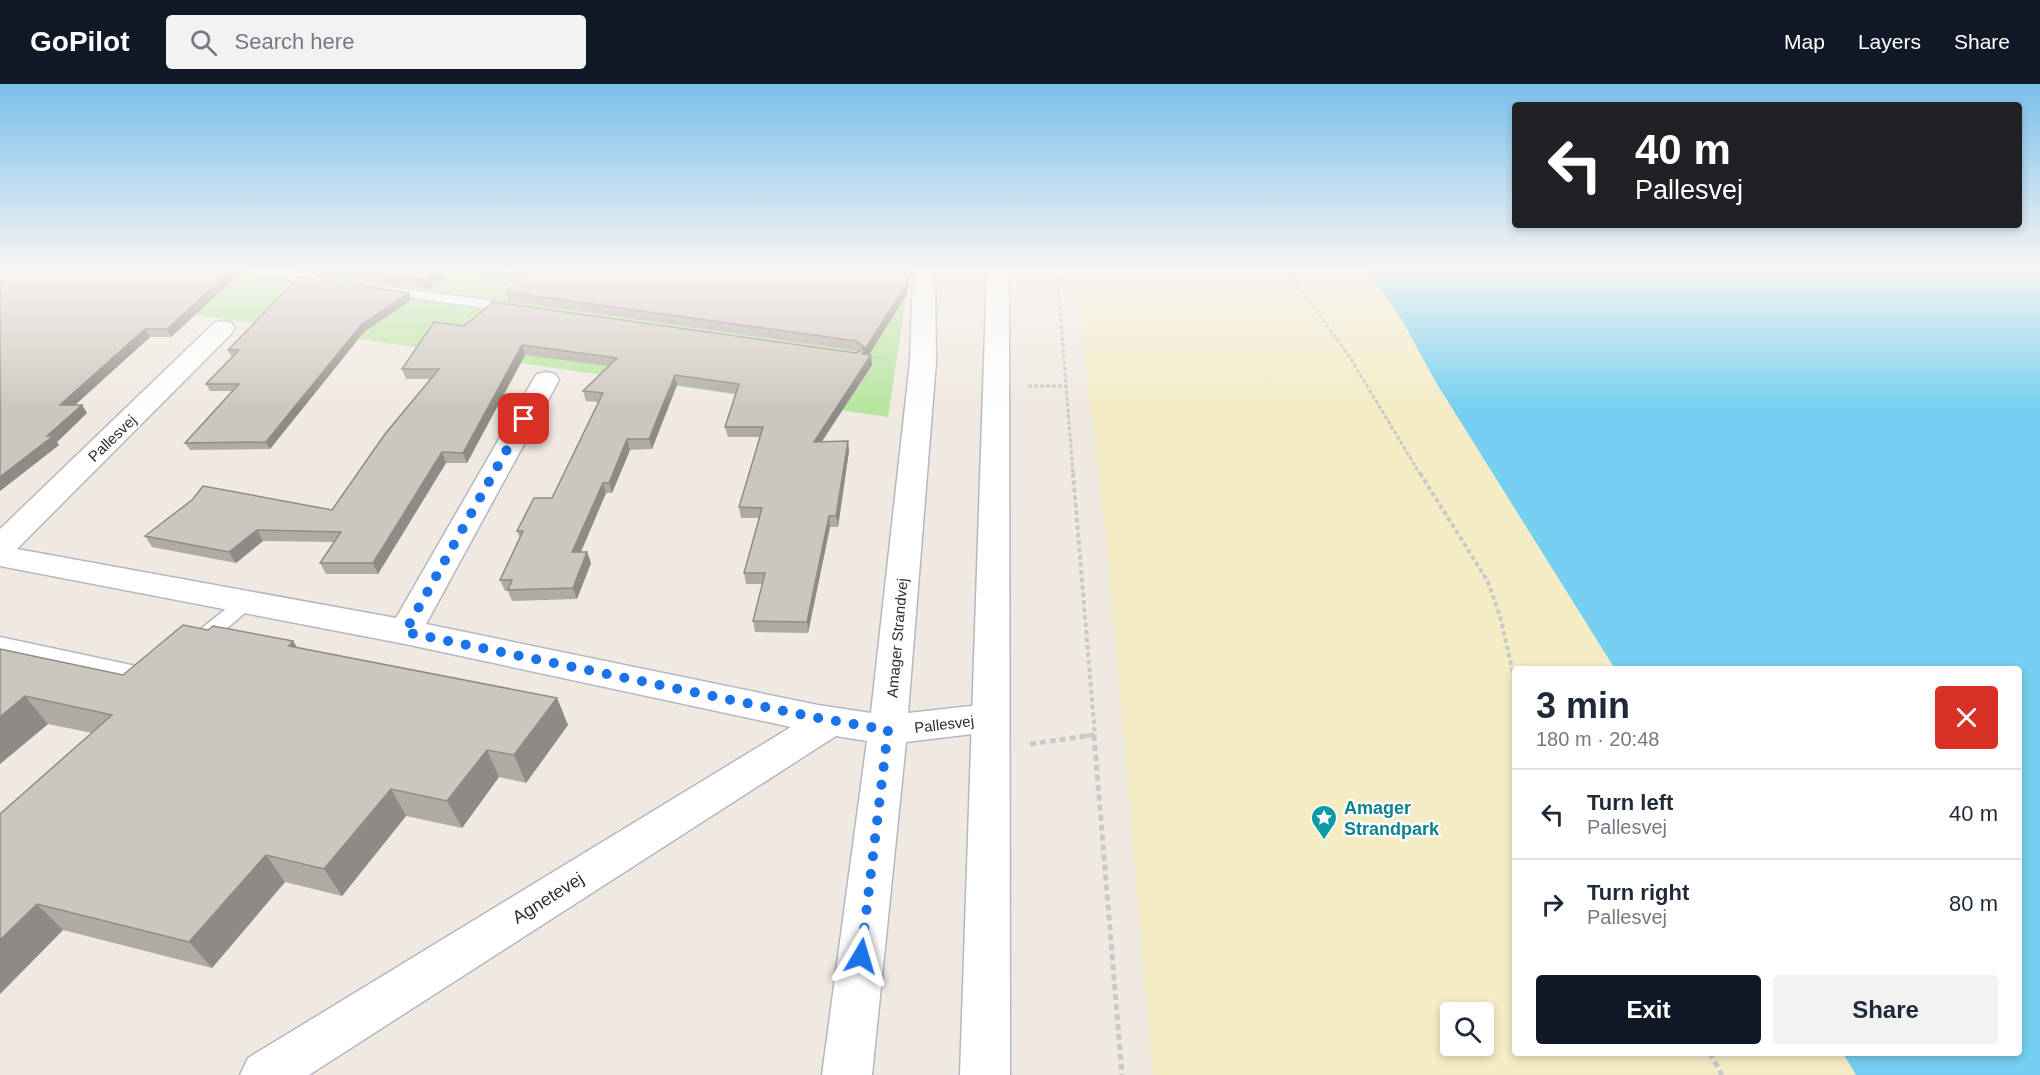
<!DOCTYPE html>
<meta charset="utf-8">
<style>
body{margin:0;font-family:Helvetica,sans-serif;background:#f2f2f3;color:#1f2937;height:100vh;display:flex;flex-direction:column;font-size:22px;white-space:nowrap}
*{box-sizing:border-box;margin:0}
p{font-size:20px;color:#747a83}
.icon{flex:none;width:33px;height:33px;fill:none;stroke:currentColor;stroke-width:2;stroke-linecap:round;stroke-linejoin:round}
.map{position:relative;flex:1;overflow:hidden}
.side{position:absolute;left:1512px;top:582px;width:510px;height:390px;display:flex;flex-direction:column;background:#fff;border-radius:6px;box-shadow:0 3px 9px #0003}
.side>*{flex:none}
.hud{position:absolute;left:1512px;top:18px;width:510px;height:126px;border-radius:6px;box-shadow:0 3px 9px #0003;background:#202124;color:#fff;overflow:hidden}
.buttons{position:absolute;left:1440px;top:918px;display:grid;gap:12px}
.buttons a{display:grid;place-items:center;width:54px;height:54px;border-radius:6px;background:#fff;box-shadow:0 3px 9px #0003;font-size:30px}
.pin{position:absolute;display:grid;place-items:center;width:51px;height:51px;color:#fff;margin:-26px;border-radius:12px;box-shadow:0 3px 9px #0006}
.me{position:absolute;width:66px;margin:-33px;rotate:7deg;stroke-linejoin:round;filter:drop-shadow(0 0 4px #0008)}
.turn{display:flex;align-items:center;gap:21px;height:126px;padding:0 24px;font-size:27px}
.turn .icon{width:78px;height:78px;stroke-width:2.5}
.turn b{display:block;font-size:42px;line-height:51px}
.round{display:grid;place-items:center;flex:none;width:63px;height:63px;border-radius:6px;background:#f2f2f3}
.summary{display:flex;align-items:center;justify-content:space-between;height:102px;padding:0 24px}
h1{font-size:36px;font-weight:700;line-height:45px}
.action{display:flex;gap:12px;margin-top:auto;padding:12px 24px}
.action a{flex:1;height:69px;border-radius:6px;background:#111827;color:#fff;font-size:24px;font-weight:700;line-height:69px;text-align:center}
.action a+a{background:#f2f2f3;color:#1f2937}
ul{padding:0;list-style:none}
li{display:flex;align-items:center;gap:18px;height:90px;padding:0 24px;border-top:2px solid #e0e1e3}
li div{flex:1}
li b{display:block;font-size:22px}
li em{font-style:normal}
header{display:flex;align-items:center;gap:36px;box-sizing:border-box;height:84px;padding:0 30px;background:#111827;color:#fff}
header strong{font-size:28px}
nav{display:flex;gap:33px;margin-inline-start:auto;font-size:21px}
.search{width:420px;height:54px;background:#f2f2f3;display:flex;align-items:center;gap:15px;box-sizing:border-box;padding:0 21px;border-radius:6px;color:#747a83;font-size:22px}
.map>svg:first-child{display:block}
.green{fill:#b6e59e}
.sand{fill:#f3ecc5;fill-rule:evenodd}
.water{fill:#75cff0}
.lines{fill:none;stroke-linecap:round;stroke-linejoin:round}
.service-casing{stroke:#b4b7c1;stroke-width:3}
.minor-casing{stroke:#b4b7c1;stroke-width:3}
.tertiary-casing{stroke:#b4b7c1;stroke-width:3}
.path-far2{stroke:#c9c9c9;stroke-width:3;stroke-dasharray:4 2;stroke-linecap:butt}
.path-far1{stroke:#c9c9c9;stroke-width:4;stroke-dasharray:4.5 3;stroke-linecap:butt}
.path{stroke:#c9c9c9;stroke-width:5;stroke-dasharray:6 4;stroke-linecap:butt}
.service{fill:#fff;fill-rule:evenodd}
.minor{fill:#fff;fill-rule:evenodd}
.tertiary{fill:#fff;fill-rule:evenodd}
.wall{fill:#afaba4}
.shaded-wall{fill:#8e8b86}
.building{fill:#cbc7bf;stroke:#8e8b86;stroke-width:1.5}
.route{stroke:#1a73e8;stroke-width:10;stroke-dasharray:0 18}
.labels{text-anchor:middle;dominant-baseline:central;stroke-width:4.5;stroke-linejoin:round;paint-order:stroke}
.street-label{font-size:15px;fill:#2e2e2e;stroke:#fff}
.near-culture-label{font-size:18px;font-weight:bold;fill:#0d838f;stroke:#fff;text-anchor:start}
.near-street-label{font-size:18px;fill:#2e2e2e;stroke:#fff}
</style>
<header>
<strong>GoPilot</strong>
<div class="search"><svg class="icon" aria-label="search" viewBox="0 0 24 24"><circle cx="10" cy="10" r="6"/><path d="M15 15l6 6"/></svg>Search here</div>
<nav><a>Map</a><a>Layers</a><a>Share</a></nav>
</header>
<div class="map">
<svg width="2040" height="991" viewBox="0 0 2040 991">
<rect width="100%" height="100%" fill="#efe9e1"/>
<!-- green -->
<path class="green" d="M 0,187 L 910,187 L 888,333 L 0,202 Z"/>
<!-- sand -->
<path class="sand" d="M 1075,187 L 1369,187 L 1404,240 L 1437,300 L 1615,585 L 1515,585 L 1515,969 L 1843,969 L 1856,991 L 1153,991 L 1107,461 ZM 1450,928 L 1484,928 L 1484,962 L 1450,962 Z"/>
<!-- water -->
<path class="water" d="M 1369,187 L 2040,187 L 2040,991 L 1856,991 L 1843,969 L 2019,969 L 2019,585 L 1615,585 L 1437,300 L 1404,240 Z"/>
<g class="lines">
<defs>
<g id="service">
<path d="M 249,187 C 267,187 314,185 327,197 L 321,201 L 255,191 Z"/>
<path d="M 384,202 L 514,220 L 521,224 L 514,228 L 379,209 L 378,206 Z"/>
<path d="M 245,513 L 252,515 L 254,519 L 252,523 L 205,563 L 191,563 L 188,558 L 191,553 L 238,515 Z"/>
<path d="M 0,553 L 150,585 L 157,587 L 160,592 L 157,597 L 150,599 L 0,567 Z"/>
</g>
<path id="minor" d="M 913,187 L 935,187 L 936,278 L 908,629 L 989,620 L 1002,624 L 1008,634 L 1002,644 L 989,648 L 906,658 L 872,991 L 822,991 L 867,657 L 836,652 L 309,991 L 240,991 L 248,974 L 791,643 L 405,560 L 0,482 L 0,445 L 214,239 L 223,237 L 232,239 L 235,244 L 232,249 L 17,465 L 396,534 L 533,296 L 537,290 L 546,288 L 555,290 L 559,296 L 426,540 L 818,621 L 871,629 L 910,278 Z"/>
<path id="tertiary" d="M 987,187 L 1009,187 L 1010,991 L 960,991 Z"/>
</defs>
<!-- service casing -->
<use href="#service" class="service-casing"/>
<!-- minor casing -->
<use href="#minor" class="minor-casing"/>
<!-- tertiary casing -->
<use href="#tertiary" class="tertiary-casing"/>
<!-- path-far2 -->
<g class="path-far2">
<path d="M 1057,187 L 1073,390"/>
<path d="M 1288,187 L 1349,272 L 1420,390"/>
<path d="M 867,273 L 890,274"/>
<path d="M 1028,302 L 1066,302"/>
</g>
<!-- path-far1 -->
<g class="path-far1">
<path d="M 1073,389 L 1095,652"/>
<path d="M 1420,389 L 1488,498 L 1500,532 L 1515,598"/>
<path d="M 1085,652 L 1094,651"/>
</g>
<!-- path -->
<g class="path">
<path d="M 1094,651 L 1122,991"/>
<path d="M 1030,660 L 1094,651"/>
<path d="M 1710,969 L 1722,991"/>
</g>
<!-- service -->
<use href="#service" class="service"/>
<!-- minor -->
<use href="#minor" class="minor"/>
<!-- tertiary -->
<use href="#tertiary" class="tertiary"/>
</g>
<!-- wall -->
<g class="wall">
<path d="M 0,187 L 234,195 L 171,253 L 150,253 L 75,321 L 82,321 L 87,329 L 57,358 L 59,361 L 0,407 Z"/>
<path d="M 312,187 L 735,187 L 907,210 L 869,271 L 872,281 L 822,357 L 848,357 L 849,367 L 838,443 L 830,443 L 808,549 L 755,548 L 753,537 L 762,500 L 746,500 L 744,489 L 759,434 L 741,434 L 739,423 L 760,353 L 728,353 L 725,343 L 736,310 L 677,301 L 652,365 L 630,366 L 612,409 L 606,409 L 581,468 L 587,468 L 591,479 L 577,515 L 512,517 L 508,507 L 505,507 L 500,496 L 520,454 L 517,447 L 552,414 L 598,318 L 586,317 L 583,307 L 608,282 L 525,271 L 467,379 L 446,379 L 378,490 L 326,490 L 320,479 L 334,458 L 263,457 L 236,479 L 152,463 L 145,452 L 332,426 L 430,295 L 406,295 L 402,285 L 464,242 L 856,269 L 858,268 L 857,267 L 509,217 L 506,208 L 520,196 L 452,188 L 427,205 L 313,189 Z"/>
<path d="M 411,216 L 364,248 L 270,365 L 190,366 L 185,359 L 232,307 L 210,307 L 206,300 L 233,273 L 232,273 L 228,266 Z"/>
<path d="M 208,546 L 293,557 L 297,563 L 557,614 L 568,641 L 526,699 L 499,693 L 462,744 L 406,732 L 342,812 L 285,798 L 212,884 L 63,846 L 0,910 L 92,649 L 48,640 L 0,680 L 0,565 L 123,591 Z"/>
</g>
<!-- shaded-wall -->
<g class="shaded-wall">
<path d="M 231,187 L 234,195 L 171,253 L 167,245 Z"/>
<path d="M 436,187 L 451,187 L 452,188 L 427,205 L 423,196 Z"/>
<path d="M 909,187 L 912,187 L 907,210 L 863,280 L 862,270 Z"/>
<path d="M 409,209 L 411,216 L 364,248 L 270,365 L 266,358 L 361,241 Z"/>
<path d="M 145,245 L 150,253 L 65,330 L 60,321 Z"/>
<path d="M 522,261 L 525,271 L 467,379 L 463,369 Z"/>
<path d="M 871,271 L 872,281 L 815,368 L 814,358 Z"/>
<path d="M 675,291 L 677,301 L 652,365 L 649,355 Z"/>
<path d="M 82,321 L 87,329 L 57,358 L 59,361 L 0,407 L 0,393 Z"/>
<path d="M 627,355 L 630,366 L 612,409 L 609,399 Z"/>
<path d="M 848,357 L 849,367 L 838,443 L 836,432 Z"/>
<path d="M 442,368 L 446,379 L 378,490 L 373,479 Z"/>
<path d="M 603,399 L 606,409 L 576,479 L 572,468 Z"/>
<path d="M 829,432 L 830,443 L 808,549 L 807,538 Z"/>
<path d="M 257,446 L 263,457 L 236,479 L 229,468 Z"/>
<path d="M 587,468 L 591,479 L 577,515 L 573,504 Z"/>
<path d="M 293,557 L 309,584 L 289,562 Z"/>
<path d="M 25,612 L 48,640 L 0,680 L 0,633 Z"/>
<path d="M 557,614 L 568,641 L 526,699 L 514,671 Z"/>
<path d="M 487,666 L 499,693 L 462,744 L 447,717 Z"/>
<path d="M 391,705 L 406,732 L 342,812 L 324,785 Z"/>
<path d="M 266,771 L 285,798 L 212,884 L 189,858 Z"/>
<path d="M 37,820 L 63,846 L 0,910 L 0,856 Z"/>
</g>
<!-- building -->
<g class="building">
<path d="M 0,187 L 231,187 L 167,245 L 145,245 L 60,321 L 82,321 L 47,352 L 53,352 L 0,393 Z"/>
<path d="M 362,187 L 436,187 L 423,196 Z"/>
<path d="M 526,187 L 735,187 L 747,189 L 748,187 L 909,187 L 906,201 L 862,270 L 871,271 L 814,358 L 848,357 L 836,432 L 829,432 L 807,538 L 753,537 L 765,489 L 744,489 L 762,424 L 739,423 L 763,343 L 725,343 L 739,300 L 675,291 L 649,355 L 627,355 L 609,399 L 603,399 L 572,468 L 587,468 L 573,504 L 508,506 L 512,496 L 500,496 L 523,447 L 517,447 L 534,414 L 552,414 L 603,309 L 583,307 L 617,274 L 522,261 L 463,369 L 442,368 L 373,479 L 320,479 L 341,448 L 257,446 L 229,468 L 145,452 L 192,416 L 203,402 L 332,426 L 385,350 L 439,285 L 402,285 L 434,238 L 464,242 L 493,218 L 856,269 L 865,264 L 856,257 L 506,208 L 530,188 Z"/>
<path d="M 299,193 L 409,209 L 361,241 L 266,358 L 185,359 L 239,300 L 206,300 L 239,266 L 228,266 Z"/>
<path d="M 183,541 L 208,546 L 213,542 L 293,557 L 289,562 L 557,614 L 514,671 L 487,666 L 447,717 L 391,705 L 324,785 L 266,771 L 189,858 L 37,820 L 0,856 L 0,730 L 112,631 L 25,612 L 0,633 L 0,565 L 123,591 Z"/>
</g>
<!-- sky -->
<linearGradient id="sky" x2="0" y2="1"><stop stop-color="#7abfeb"/><stop offset="0.57" stop-color="#f8f5f2"/><stop offset="1" stop-color="#f8f5f2" stop-opacity="0"/></linearGradient>
<rect width="2040" height="326" fill="url(#sky)"/>
<g class="lines">
<!-- route -->
<path class="route" d="M 524,335 L 405,548 L 818,634 L 888,646 L 861,872"/>
</g>
<!-- icons -->
<defs>
<symbol id="sight-pin" viewBox="-11 -11 22 30"><path d="M0 17L-7.5 6A9.5 9.5 0 1 1 7.5 6Z" fill="#0f9aa8" stroke="#fff"/><path d="M0-6L1.8-2.2L6-1.7L2.9 1.2L3.7 5.4L0 3.3L-3.7 5.4L-2.9 1.2L-6-1.7L-1.8-2.2Z" fill="#fff"/></symbol>
</defs>
<g fill-rule="evenodd">
<use href="#sight-pin" x="1309" y="719" width="30" height="40"/>
</g>
<g class="labels">
<!-- street labels -->
<g class="street-label">
<text transform="translate(112 354) rotate(-44)">Pallesvej</text>
<text transform="translate(897 554) rotate(-85)">Amager Strandvej</text>
<text transform="translate(944 640) rotate(-7)">Pallesvej</text>
</g>
<!-- near-culture labels -->
<g class="near-culture-label">
<text x="1344" y="724">Amager<tspan x="1344" dy="21">Strandpark</tspan></text>
</g>
<!-- near-street labels -->
<g class="near-street-label">
<text transform="translate(548 814) rotate(-32)">Agnetevej</text>
</g>
</g>
</svg>
<div class="buttons">
<a><svg class="icon" aria-label="search" viewBox="0 0 24 24"><circle cx="10" cy="10" r="6"/><path d="M15 15l6 6"/></svg></a>
</div>
<div class="pin" style="left:524px;top:335px;background:#d93025"><svg class="icon" aria-label="arrive" viewBox="0 0 24 24"><path d="M6 21V4h12l-3 4 3 4H6"/></svg></div>
<svg class="me" style="left:861px;top:872px" viewBox="-20 -20 40 40"><path d="M0-17L14 15 0 8-14 15z" fill="#1a73e8" stroke="#fff" stroke-width="4"/></svg>
<div class="hud">
<div class="turn"><svg class="icon" aria-label="left" viewBox="0 0 24 24"><path d="M17 20v-9H6M10 6l-5 5 5 5"/></svg><div><b>40 m</b>Pallesvej</div></div>
</div>
<section class="side">
<div class="summary"><div><h1>3 min</h1><p>180 m · 20:48</p></div><a class="round" style="background:#d93025;color:#fff"><svg class="icon" aria-label="close" viewBox="0 0 24 24"><path d="M6 6l12 12M18 6L6 18"/></svg></a></div>
<ul>
<li><svg class="icon" aria-label="left" viewBox="0 0 24 24"><path d="M17 20v-9H6M10 6l-5 5 5 5"/></svg><div><b>Turn left</b><p>Pallesvej</p></div><em>40 m</em></li>
<li><svg class="icon" aria-label="right" viewBox="0 0 24 24"><path d="M7 20v-9h11M14 6l5 5-5 5"/></svg><div><b>Turn right</b><p>Pallesvej</p></div><em>80 m</em></li>
</ul>
<div class="action"><a>Exit</a><a>Share</a></div>
</section>
</div>
